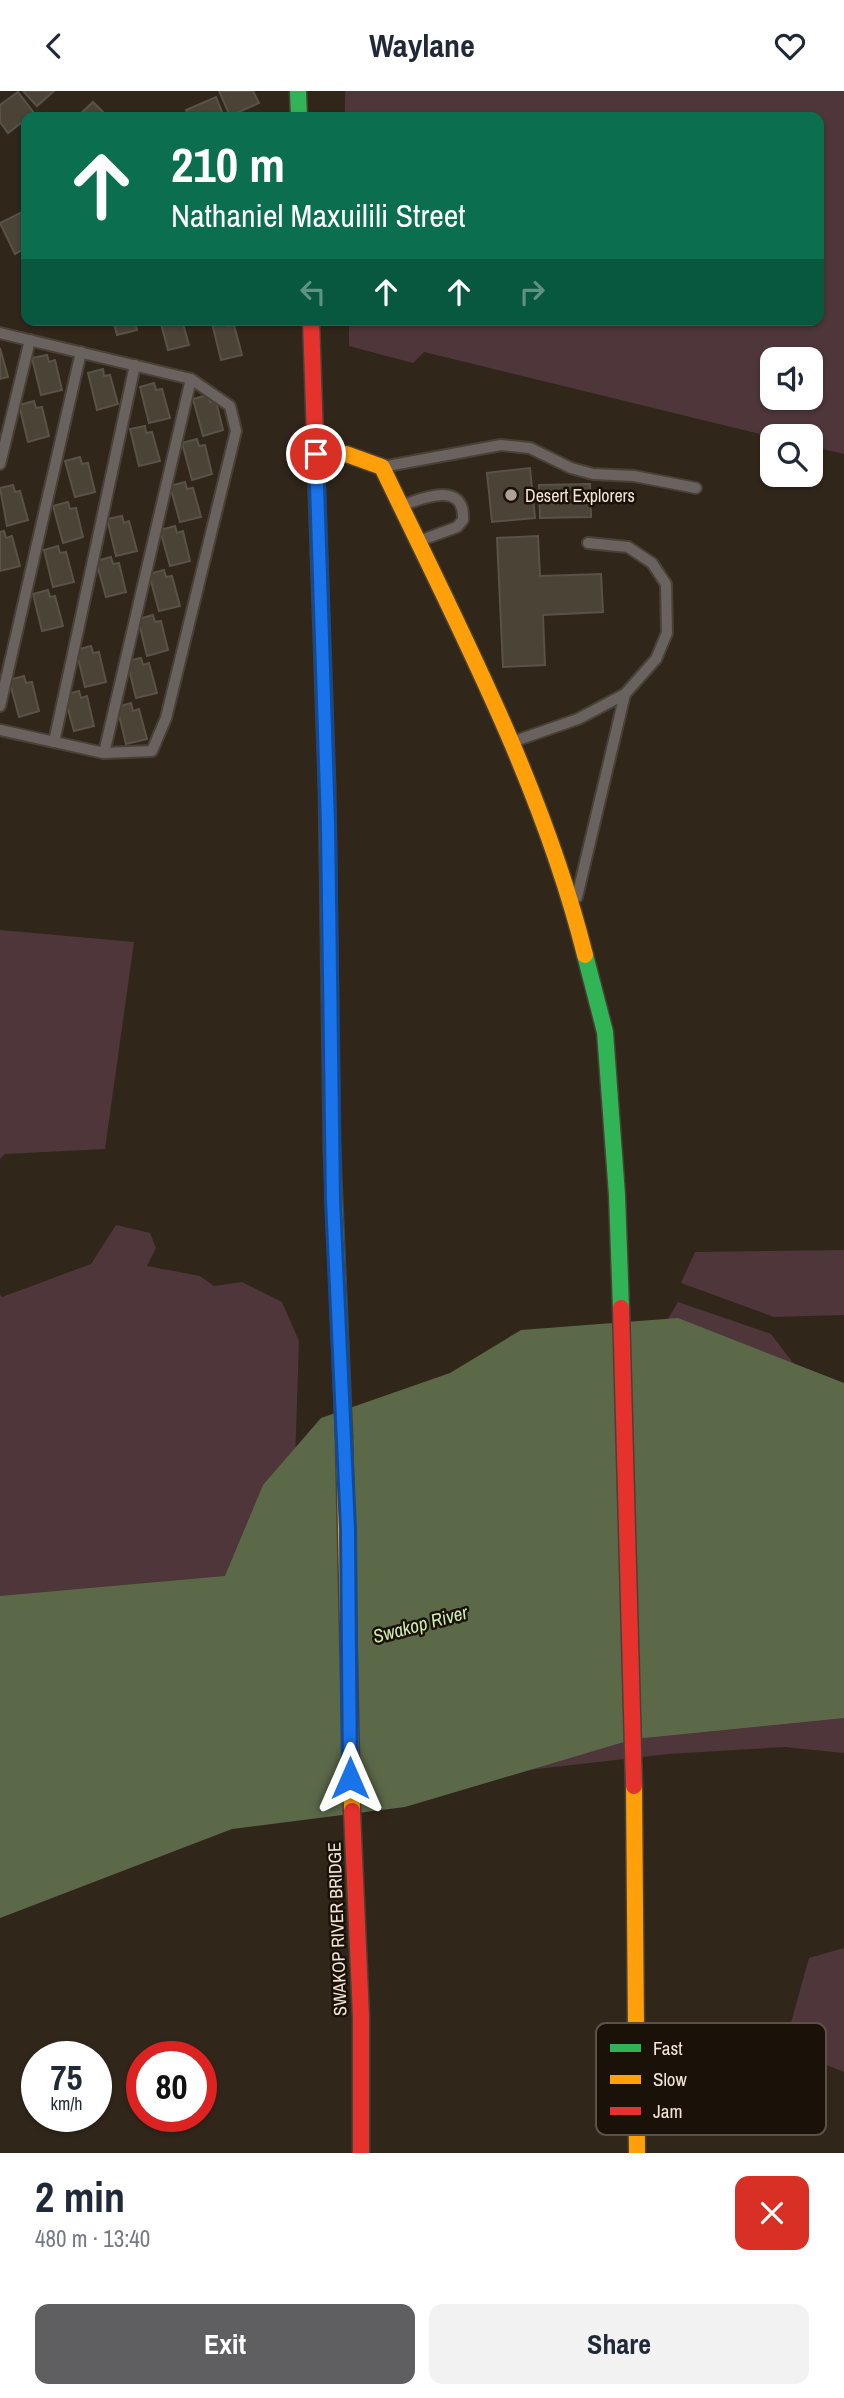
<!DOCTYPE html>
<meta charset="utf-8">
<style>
body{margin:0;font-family:"Archivo Narrow",sans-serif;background:#f2f2f3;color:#1f2937;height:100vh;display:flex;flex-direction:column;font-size:26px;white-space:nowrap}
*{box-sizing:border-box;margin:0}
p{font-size:23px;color:#747a83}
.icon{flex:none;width:38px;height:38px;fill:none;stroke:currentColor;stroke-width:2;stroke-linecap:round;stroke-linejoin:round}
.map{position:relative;height:2062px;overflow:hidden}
.details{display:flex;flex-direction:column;background:#fff;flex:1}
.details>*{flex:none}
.banner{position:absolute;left:21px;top:21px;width:803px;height:214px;border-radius:14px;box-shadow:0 2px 5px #0004;background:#0b6e4f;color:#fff;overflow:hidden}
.controls{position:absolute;left:760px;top:256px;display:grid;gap:14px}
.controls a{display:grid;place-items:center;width:63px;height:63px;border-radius:14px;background:#fff;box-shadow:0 2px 5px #0004;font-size:35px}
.speed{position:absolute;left:21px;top:1950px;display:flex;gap:14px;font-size:35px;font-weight:700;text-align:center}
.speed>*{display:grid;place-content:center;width:91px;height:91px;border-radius:50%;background:#fff;box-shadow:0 2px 5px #0004;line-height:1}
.speed small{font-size:18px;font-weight:400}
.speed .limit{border:10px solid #d22;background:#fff;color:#111}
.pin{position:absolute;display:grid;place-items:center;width:60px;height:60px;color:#fff;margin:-30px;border:4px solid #fff;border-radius:50%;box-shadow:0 2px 7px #0007}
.me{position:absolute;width:77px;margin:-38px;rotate:0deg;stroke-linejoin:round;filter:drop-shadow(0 0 5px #0008)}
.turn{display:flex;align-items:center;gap:24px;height:147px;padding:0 35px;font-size:32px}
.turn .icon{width:91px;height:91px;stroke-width:2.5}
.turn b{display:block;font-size:49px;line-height:60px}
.lanes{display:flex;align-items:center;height:66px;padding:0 35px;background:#0003;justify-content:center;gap:35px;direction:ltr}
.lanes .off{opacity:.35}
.round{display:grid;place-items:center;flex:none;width:74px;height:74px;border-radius:14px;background:#f2f2f3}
.headline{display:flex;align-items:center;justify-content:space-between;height:119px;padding:0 35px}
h1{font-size:42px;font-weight:700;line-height:52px}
.primary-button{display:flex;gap:14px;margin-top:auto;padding:14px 35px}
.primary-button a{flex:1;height:80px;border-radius:14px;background:#5f5f62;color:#fff;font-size:28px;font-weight:700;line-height:80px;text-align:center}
.primary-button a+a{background:#f2f2f3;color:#1f2937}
header{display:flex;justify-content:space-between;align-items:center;height:91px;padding:0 35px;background:#fff;font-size:32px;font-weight:700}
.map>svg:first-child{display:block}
.green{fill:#4e363a;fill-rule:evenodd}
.water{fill:#5c6949}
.building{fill:#4a4336;stroke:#595246;stroke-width:2}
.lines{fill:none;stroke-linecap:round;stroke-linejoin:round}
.lane-casing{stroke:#4a4136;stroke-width:14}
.fast-casing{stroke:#4a4136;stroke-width:19}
.slow-casing{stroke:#4a4136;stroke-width:19}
.jam-casing{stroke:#4a4136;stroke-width:19}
.lane{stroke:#69625e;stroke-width:10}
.fast{stroke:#30b455;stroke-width:16}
.slow{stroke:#ff9f0a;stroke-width:16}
.jam{stroke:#e5322d;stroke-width:16}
.route-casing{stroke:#114b97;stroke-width:18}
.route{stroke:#1a73e8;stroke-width:12}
.poi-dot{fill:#aea296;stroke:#1a1209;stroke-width:2.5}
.labels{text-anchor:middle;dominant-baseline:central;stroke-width:5;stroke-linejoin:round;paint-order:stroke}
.poi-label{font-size:18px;fill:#f2e5d8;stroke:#1a1209;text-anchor:start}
.street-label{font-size:18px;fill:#f2e5d8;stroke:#1a1209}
.water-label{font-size:19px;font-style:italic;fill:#cfecb0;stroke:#1a1209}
.key{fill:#1a1209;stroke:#5b5147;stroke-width:2}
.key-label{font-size:19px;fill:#f2e5d8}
</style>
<header><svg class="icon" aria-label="back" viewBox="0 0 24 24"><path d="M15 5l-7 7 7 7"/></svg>Waylane<svg class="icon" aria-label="heart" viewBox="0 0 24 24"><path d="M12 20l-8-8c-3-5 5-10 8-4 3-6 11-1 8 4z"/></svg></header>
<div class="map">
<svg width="844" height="2062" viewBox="0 0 844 2062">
<rect width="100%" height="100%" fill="#31261a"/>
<!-- green -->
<g class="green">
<path d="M 345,0 L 844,0 L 844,363 L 810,355 L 810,345 L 772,346 L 424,261 L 413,272 L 349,255 L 349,229 L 819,229 L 819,26 L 345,26 ZM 772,268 L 810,268 L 810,306 L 772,306 Z"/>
<path d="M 0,839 L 134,851 L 105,1058 L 5,1063 L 0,1068 Z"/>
<path d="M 116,1134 L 150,1142 L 156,1157 L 147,1175 L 200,1185 L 214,1195 L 242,1191 L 282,1211 L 299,1250 L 292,1462 L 844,1397 L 844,1662 L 784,1656 L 669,1663 L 239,1712 L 0,1812 L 0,1203 L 2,1206 L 91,1173 Z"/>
<path d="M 844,1159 L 844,1224 L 774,1226 L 681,1192 L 695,1161 Z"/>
<path d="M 678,1211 L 771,1243 L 816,1302 L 651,1256 Z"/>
<path d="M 844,1857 L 844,1981 L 784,1957 L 809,1867 Z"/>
</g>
<!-- water -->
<path class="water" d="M 678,1227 L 844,1292 L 844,1627 L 634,1648 L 405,1716 L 232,1738 L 0,1827 L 0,1505 L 225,1485 L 263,1394 L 321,1327 L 450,1282 L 521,1239 Z"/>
<!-- building -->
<g class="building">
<path d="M 23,0 L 54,0 L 37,15 Z"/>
<path d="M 219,0 L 253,0 L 259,12 L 230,25 Z"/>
<path d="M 18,1 L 34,22 L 8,42 L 0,31 L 0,14 Z"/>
<path d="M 216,6 L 224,26 L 189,26 L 186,19 Z"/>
<path d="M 93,11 L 108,26 L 77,26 Z"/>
<path d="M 26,119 L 26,157 L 15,163 L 0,132 Z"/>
<path d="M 113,229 L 135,229 L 137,239 L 117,244 Z"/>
<path d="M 160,229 L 182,229 L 189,254 L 168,259 Z"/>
<path d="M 227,229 L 228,235 L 234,234 L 242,264 L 221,269 L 212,232 Z"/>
<path d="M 0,257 L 8,286 L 0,288 Z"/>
<path d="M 47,264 L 49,271 L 55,269 L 62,299 L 41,304 L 32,267 Z"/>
<path d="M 103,278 L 104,285 L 110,284 L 118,313 L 97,319 L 88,282 Z"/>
<path d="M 154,292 L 156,299 L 162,298 L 170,327 L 149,332 L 140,296 Z"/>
<path d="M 208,304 L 210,311 L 216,310 L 223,339 L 203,345 L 193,308 Z"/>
<path d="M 34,310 L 36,317 L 42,316 L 49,345 L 28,351 L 19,314 Z"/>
<path d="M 145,335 L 146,342 L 152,341 L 160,370 L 139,375 L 130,338 Z"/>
<path d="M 197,348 L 199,355 L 205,354 L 212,383 L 192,389 L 182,352 Z"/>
<path d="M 80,366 L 82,373 L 88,372 L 95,401 L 75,406 L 65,370 Z"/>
<path d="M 530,377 L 535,427 L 492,431 L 487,382 Z"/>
<path d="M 185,391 L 187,398 L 193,397 L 201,426 L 180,431 L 170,395 Z"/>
<path d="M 590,393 L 591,426 L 540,427 L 539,394 Z"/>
<path d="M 13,394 L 15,401 L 20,400 L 28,429 L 7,435 L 0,397 Z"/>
<path d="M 68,411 L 70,418 L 76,417 L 83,446 L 63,452 L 53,415 Z"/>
<path d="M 122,425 L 124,432 L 129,430 L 137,460 L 116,465 L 107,428 Z"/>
<path d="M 175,435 L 177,442 L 183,440 L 190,470 L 170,475 L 160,439 Z"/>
<path d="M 4,440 L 6,447 L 12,445 L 20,475 L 0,480 L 0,441 Z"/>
<path d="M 538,445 L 540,485 L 601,483 L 603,521 L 543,524 L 545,574 L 503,576 L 497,447 Z"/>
<path d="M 58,455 L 60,462 L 66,461 L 74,491 L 53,496 L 44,459 Z"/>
<path d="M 111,466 L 113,473 L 119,472 L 126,501 L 106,506 L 96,470 Z"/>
<path d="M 164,479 L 166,486 L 172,485 L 180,515 L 159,520 L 149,483 Z"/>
<path d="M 48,499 L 50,506 L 55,505 L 63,535 L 42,540 L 33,503 Z"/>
<path d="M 153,524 L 155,531 L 161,530 L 168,559 L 147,565 L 138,528 Z"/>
<path d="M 91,555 L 93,562 L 99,561 L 106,591 L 85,596 L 76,559 Z"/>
<path d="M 141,567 L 143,574 L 149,572 L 157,602 L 136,607 L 127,570 Z"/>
<path d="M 24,585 L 26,592 L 32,591 L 39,620 L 19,626 L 9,589 Z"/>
<path d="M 79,600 L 81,607 L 87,605 L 94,635 L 74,640 L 64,604 Z"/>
<path d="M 131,612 L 133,620 L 139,618 L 147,648 L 126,653 L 117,616 Z"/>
</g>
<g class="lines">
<defs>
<g id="lane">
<path d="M 0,242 L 191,288 L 230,315 L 236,340 L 166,627 L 152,660 L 104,662 L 0,639"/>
<path d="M 0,373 L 30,249"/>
<path d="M 382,376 L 501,354 L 530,357 L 571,377 L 593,383 L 634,385 L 696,397"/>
<path d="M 401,415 C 422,407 465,389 463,429 L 457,436 L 419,450"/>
<path d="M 0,615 L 81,261"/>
<path d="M 54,651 L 135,274"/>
<path d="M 512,651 L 578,628 L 625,603"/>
<path d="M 104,662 L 191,288"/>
<path d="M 577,806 L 625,603 L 656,568 L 667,542 L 666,493 L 652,472 L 628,456 L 588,452"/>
</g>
<g id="fast">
<path d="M 298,0 L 299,26"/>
<path d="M 585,864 L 605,941 L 617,1104 L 621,1217"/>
<path d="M 332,1059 L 344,1345"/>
</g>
<g id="slow">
<path d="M 316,363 L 346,363 L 382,376 C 458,535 542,693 585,864"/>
<path d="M 327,695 L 332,1059"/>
<path d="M 344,1345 L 352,1720"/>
<path d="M 634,1695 L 637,2062"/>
</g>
<g id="jam">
<path d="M 311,229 L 327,695"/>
<path d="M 621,1217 L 634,1695"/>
<path d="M 352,1720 L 361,1926 L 361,2062"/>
</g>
</defs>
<!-- lane casing -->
<use href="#lane" class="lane-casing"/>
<!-- fast casing -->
<use href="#fast" class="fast-casing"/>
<!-- slow casing -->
<use href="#slow" class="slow-casing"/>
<!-- jam casing -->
<use href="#jam" class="jam-casing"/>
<!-- lane -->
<use href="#lane" class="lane"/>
<!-- fast -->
<use href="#fast" class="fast"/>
<!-- slow -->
<use href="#slow" class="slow"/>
<!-- jam -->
<use href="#jam" class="jam"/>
</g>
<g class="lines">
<defs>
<path id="route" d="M 316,363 L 328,733 L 333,1109 L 348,1438 L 350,1687"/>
</defs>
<!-- route casing -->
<use href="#route" class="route-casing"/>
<!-- route -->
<use href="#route" class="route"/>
</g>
<!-- markers -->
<circle class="poi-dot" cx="511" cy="404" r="7"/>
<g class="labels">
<!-- poi labels -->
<g class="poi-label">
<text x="525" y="404">Desert Explorers</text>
</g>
<!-- street labels -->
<g class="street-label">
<text transform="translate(337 1838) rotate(-92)">SWAKOP RIVER BRIDGE</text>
</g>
<!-- water labels -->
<g class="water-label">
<text transform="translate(420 1533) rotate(-15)">Swakop River</text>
</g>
</g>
<!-- legend -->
<rect x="596" y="1932" width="230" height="112" rx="10" class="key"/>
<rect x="610" y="1953" width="31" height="8" fill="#30b455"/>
<rect x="610" y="1984" width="31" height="9" fill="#ff9f0a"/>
<rect x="610" y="2016" width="31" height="8" fill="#e5322d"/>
<g class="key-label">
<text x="653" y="1964">Fast</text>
<text x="653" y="1995">Slow</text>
<text x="653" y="2027">Jam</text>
</g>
</svg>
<div class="controls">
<a><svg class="icon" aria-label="sound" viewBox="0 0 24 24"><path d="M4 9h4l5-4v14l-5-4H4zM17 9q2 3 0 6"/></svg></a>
<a><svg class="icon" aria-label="search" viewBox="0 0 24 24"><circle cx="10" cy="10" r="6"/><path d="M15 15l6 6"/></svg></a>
</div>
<div class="speed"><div>75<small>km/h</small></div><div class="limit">80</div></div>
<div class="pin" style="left:316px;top:363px;background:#d93025"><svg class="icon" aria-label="arrive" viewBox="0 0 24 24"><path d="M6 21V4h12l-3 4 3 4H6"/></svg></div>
<svg class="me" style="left:350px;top:1687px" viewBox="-20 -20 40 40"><path d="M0-17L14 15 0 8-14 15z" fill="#1a73e8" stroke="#fff" stroke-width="4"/></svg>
<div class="banner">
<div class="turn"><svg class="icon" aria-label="ahead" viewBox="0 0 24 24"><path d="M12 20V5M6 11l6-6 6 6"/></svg><div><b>210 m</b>Nathaniel Maxuilili Street</div></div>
<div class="lanes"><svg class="icon off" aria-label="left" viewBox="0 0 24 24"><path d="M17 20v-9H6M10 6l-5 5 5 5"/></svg><svg class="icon" aria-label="ahead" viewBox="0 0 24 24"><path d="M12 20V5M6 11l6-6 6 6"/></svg><svg class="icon" aria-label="ahead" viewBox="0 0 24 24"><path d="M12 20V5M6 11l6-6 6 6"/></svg><svg class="icon off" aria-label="right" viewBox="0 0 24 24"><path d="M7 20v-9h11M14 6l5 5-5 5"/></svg></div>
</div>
</div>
<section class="details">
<div class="headline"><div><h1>2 min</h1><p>480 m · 13:40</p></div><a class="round" style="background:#d93025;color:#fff"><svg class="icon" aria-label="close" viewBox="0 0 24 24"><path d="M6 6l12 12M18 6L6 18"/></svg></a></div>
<div class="primary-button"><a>Exit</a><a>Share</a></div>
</section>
